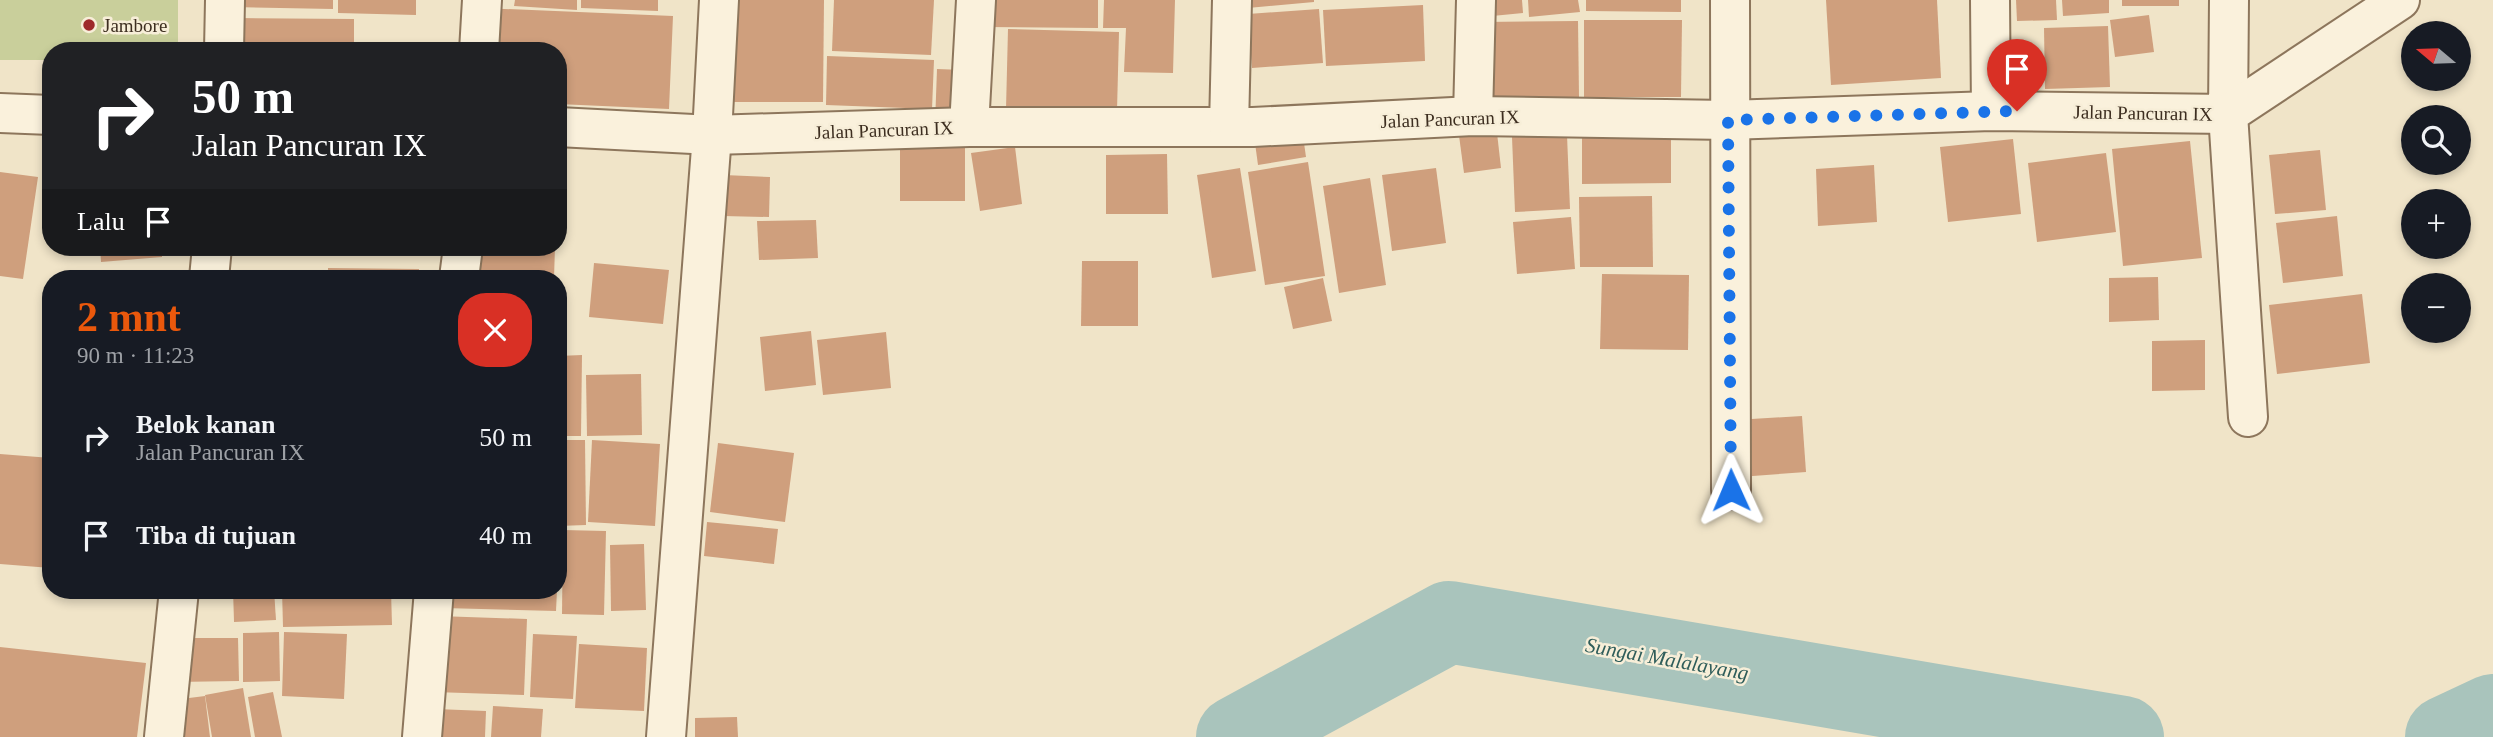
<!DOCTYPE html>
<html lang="id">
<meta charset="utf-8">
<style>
body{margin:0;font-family:"Times New Roman",serif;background:#242831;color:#f1f3f6;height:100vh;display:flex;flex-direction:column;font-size:26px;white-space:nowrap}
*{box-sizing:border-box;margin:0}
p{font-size:23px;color:#9ea1a6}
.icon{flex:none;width:38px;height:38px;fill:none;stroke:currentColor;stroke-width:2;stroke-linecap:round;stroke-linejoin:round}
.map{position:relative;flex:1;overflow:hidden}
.details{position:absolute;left:42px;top:270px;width:525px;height:329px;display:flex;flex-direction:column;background:#171b24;border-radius:28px;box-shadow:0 4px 10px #0003}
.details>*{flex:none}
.guide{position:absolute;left:42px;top:42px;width:525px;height:214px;border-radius:28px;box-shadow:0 4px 10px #0003;background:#202124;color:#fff;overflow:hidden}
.needle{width:46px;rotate:289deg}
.fabs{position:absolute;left:2401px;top:21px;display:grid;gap:14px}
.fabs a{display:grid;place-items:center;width:70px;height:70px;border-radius:50%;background:#171b24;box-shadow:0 4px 10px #0003;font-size:35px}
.pin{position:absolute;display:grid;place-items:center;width:60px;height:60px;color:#fff;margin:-72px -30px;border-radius:50% 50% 50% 0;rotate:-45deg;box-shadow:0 0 7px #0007}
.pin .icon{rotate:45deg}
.me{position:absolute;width:77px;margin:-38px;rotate:359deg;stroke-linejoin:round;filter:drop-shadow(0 0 5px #0008)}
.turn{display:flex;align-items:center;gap:24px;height:147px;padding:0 35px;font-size:32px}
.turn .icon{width:91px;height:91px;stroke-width:2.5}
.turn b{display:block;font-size:49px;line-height:60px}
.then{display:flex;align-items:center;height:66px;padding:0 35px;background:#0003;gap:14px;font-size:26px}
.round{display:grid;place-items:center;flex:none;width:74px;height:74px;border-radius:28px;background:#242831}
.overview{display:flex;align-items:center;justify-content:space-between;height:119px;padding:0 35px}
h1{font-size:42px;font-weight:600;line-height:52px;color:#ea580c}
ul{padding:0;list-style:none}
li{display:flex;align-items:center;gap:21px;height:98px;padding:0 35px}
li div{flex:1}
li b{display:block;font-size:26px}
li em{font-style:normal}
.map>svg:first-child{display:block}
.green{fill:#c9cf9b}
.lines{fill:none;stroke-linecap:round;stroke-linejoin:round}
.river{stroke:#a9c4bc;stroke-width:82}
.building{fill:#cf9f7d}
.minor-casing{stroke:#8d765c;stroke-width:42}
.minor{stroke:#faf1dc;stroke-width:38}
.route{stroke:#1a73e8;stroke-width:12;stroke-dasharray:0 21.6}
.poi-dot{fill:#9e2a2b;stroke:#f7eed8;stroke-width:2.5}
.labels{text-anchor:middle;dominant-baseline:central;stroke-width:5;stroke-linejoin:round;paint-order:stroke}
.poi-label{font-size:19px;fill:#3d2e20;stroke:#f7eed8;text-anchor:start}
.street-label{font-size:19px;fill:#3d2e20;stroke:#f7eed8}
.water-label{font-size:21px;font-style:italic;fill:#2f5d5a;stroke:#f7eed8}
</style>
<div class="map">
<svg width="2493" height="737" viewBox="0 0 2493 737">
<rect width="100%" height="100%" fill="#f0e4c8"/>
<!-- green -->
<path class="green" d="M 0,0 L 178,0 L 178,51 L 51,51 L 51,60 L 0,60 Z"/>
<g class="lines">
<!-- river -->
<g class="river">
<path d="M 1237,737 L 1449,622 L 2123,737"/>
<path d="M 2446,737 L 2493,715"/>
</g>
</g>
<!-- building -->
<g class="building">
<path d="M 232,0 L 333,0 L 333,9 L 232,7 Z"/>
<path d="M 338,0 L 416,0 L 416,15 L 338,13 Z"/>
<path d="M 515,0 L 577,0 L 577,10 L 514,6 Z"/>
<path d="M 581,0 L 658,0 L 658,11 L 581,8 Z"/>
<path d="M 725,0 L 824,0 L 823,102 L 725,102 Z"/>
<path d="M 834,0 L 934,0 L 931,55 L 832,51 Z"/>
<path d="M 985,0 L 1098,0 L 1098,28 L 984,27 Z"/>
<path d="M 1104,0 L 1175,0 L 1173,73 L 1124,72 L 1126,28 L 1103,28 Z"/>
<path d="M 1248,0 L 1314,0 L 1314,2 L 1248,8 Z"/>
<path d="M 1481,0 L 1522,0 L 1523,13 L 1482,17 Z"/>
<path d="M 1528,0 L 1578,0 L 1580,12 L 1529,17 Z"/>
<path d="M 1586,0 L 1681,0 L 1681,12 L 1586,11 Z"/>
<path d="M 1826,0 L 1937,0 L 1941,78 L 1831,85 Z"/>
<path d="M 2016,0 L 2056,0 L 2057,20 L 2017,21 Z"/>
<path d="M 2062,0 L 2109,0 L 2109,13 L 2063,16 Z"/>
<rect x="2122" y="0" width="57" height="6"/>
<path d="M 1423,5 L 1425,61 L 1326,66 L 1323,10 Z"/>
<path d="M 482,8 L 673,16 L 669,109 L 558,104 L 558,51 L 480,51 Z"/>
<path d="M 1319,9 L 1323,63 L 1252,68 L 1248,14 Z"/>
<path d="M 2149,15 L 2154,52 L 2115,57 L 2110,20 Z"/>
<path d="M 239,18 L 354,19 L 354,51 L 239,51 Z"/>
<path d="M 1584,20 L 1682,20 L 1681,97 L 1584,97 Z"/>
<path d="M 1578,21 L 1579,97 L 1484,98 L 1483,22 Z"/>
<path d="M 2108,26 L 2110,87 L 2045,89 L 2044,28 Z"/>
<path d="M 1008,29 L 1119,32 L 1117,111 L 1006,109 Z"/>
<path d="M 827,56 L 934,60 L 932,109 L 826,105 Z"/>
<path d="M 937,69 L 963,70 L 961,124 L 935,124 Z"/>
<path d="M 1496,124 L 1501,168 L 1464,173 L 1458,128 Z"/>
<path d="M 1671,129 L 1671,183 L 1582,184 L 1582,130 Z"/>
<path d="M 1567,135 L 1570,209 L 1515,212 L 1512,137 Z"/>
<path d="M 1303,136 L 1306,157 L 1258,165 L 1255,143 Z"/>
<path d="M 2013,139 L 2021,214 L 1948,222 L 1940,147 Z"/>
<path d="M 2190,141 L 2202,258 L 2123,266 L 2112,149 Z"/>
<rect x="900" y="145" width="65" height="56"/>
<path d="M 1015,147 L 1022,204 L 980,211 L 971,153 Z"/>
<path d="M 2320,150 L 2326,210 L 2275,214 L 2269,155 Z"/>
<path d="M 2106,153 L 2116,232 L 2037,242 L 2028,163 Z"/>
<path d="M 1167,154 L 1168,214 L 1106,214 L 1106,155 Z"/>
<path d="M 1308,162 L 1325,276 L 1265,285 L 1248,172 Z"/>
<path d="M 1874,165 L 1877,222 L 1818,226 L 1816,169 Z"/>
<path d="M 1240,168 L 1256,271 L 1212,278 L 1197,175 Z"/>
<path d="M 1436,168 L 1446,243 L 1392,251 L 1382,175 Z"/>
<path d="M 0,172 L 38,177 L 23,279 L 0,276 Z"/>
<path d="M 724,175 L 770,177 L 769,217 L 723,216 Z"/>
<path d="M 1370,178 L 1386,285 L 1339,293 L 1323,186 Z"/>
<path d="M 1652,196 L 1653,267 L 1580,267 L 1579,197 Z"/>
<path d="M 2337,216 L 2343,276 L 2283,283 L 2276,223 Z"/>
<path d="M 1571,217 L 1575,269 L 1517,274 L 1513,222 Z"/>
<path d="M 816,220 L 818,258 L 759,260 L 757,221 Z"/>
<path d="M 100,247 L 162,247 L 162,257 L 101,262 Z"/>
<path d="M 470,247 L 555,247 L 554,278 L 469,278 Z"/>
<path d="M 1082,261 L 1138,261 L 1138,326 L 1081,326 Z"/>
<path d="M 594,263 L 669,270 L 663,324 L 589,317 Z"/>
<path d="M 328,268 L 419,269 L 419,278 L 328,278 Z"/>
<path d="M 1602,274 L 1689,275 L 1688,350 L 1600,349 Z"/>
<path d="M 2158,277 L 2159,320 L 2109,322 L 2109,278 Z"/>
<path d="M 1323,278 L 1332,321 L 1293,329 L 1284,287 Z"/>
<path d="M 2362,294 L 2370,363 L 2277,374 L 2269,305 Z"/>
<path d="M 811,331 L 816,385 L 765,391 L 760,337 Z"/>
<path d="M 886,332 L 891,388 L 823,395 L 817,340 Z"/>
<path d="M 2205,340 L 2205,390 L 2152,391 L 2152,341 Z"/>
<path d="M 582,355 L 581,436 L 558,436 L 558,356 Z"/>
<path d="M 641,374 L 642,435 L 587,436 L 586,375 Z"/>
<path d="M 1802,416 L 1806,472 L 1739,477 L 1735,420 Z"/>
<path d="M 558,440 L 585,440 L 586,525 L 558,526 Z"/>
<path d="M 592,440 L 660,444 L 655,526 L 588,522 Z"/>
<path d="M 718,443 L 794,453 L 785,522 L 710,512 Z"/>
<path d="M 0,454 L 51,458 L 51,568 L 0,564 Z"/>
<path d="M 707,522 L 778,529 L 774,564 L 704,556 Z"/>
<path d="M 563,530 L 606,531 L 604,615 L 562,614 Z"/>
<path d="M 644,544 L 646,610 L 611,611 L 610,545 Z"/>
<path d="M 233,590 L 274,590 L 276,620 L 234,622 Z"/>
<path d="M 282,590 L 391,590 L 392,625 L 283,627 Z"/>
<path d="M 444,590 L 557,590 L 556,611 L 443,608 Z"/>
<path d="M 438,616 L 527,619 L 524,695 L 434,692 Z"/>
<path d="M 279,632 L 280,681 L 243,682 L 243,633 Z"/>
<path d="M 284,632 L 347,634 L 344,699 L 282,696 Z"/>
<path d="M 533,634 L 577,636 L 573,699 L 530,697 Z"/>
<path d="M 176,638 L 238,638 L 239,681 L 176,682 Z"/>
<path d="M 579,644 L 647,648 L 644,711 L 575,708 Z"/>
<path d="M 0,647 L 146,663 L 137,737 L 0,737 Z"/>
<path d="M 243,688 L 251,737 L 212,737 L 205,695 Z"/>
<path d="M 273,692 L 282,737 L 255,737 L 248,697 Z"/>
<path d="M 205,696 L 210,737 L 177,737 L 173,700 Z"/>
<path d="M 493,706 L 543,709 L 541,737 L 491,737 Z"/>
<path d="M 436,709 L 486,711 L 485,737 L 435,737 Z"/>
<path d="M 737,717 L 738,737 L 695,737 L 695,718 Z"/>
</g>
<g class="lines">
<defs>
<g id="minor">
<path d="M 1730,0 L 1731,490"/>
<path d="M 1990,0 L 1991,111"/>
<path d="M 224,51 L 225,0"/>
<path d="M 479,51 L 482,0"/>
<path d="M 0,113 L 51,115"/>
<path d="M 1473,116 L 1476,0"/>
<path d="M 558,127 L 712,135 L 969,127 L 1253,127 L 1473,116 L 1728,120 L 1991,111 L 2228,114 L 2229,0"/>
<path d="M 969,127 L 976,0"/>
<path d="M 1229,127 L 1232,0"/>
<path d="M 209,278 L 212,247"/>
<path d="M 459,278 L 463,247"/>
<path d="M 2248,417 L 2228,114 L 2400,0"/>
<path d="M 164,737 L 179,590"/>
<path d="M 422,737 L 434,590"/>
<path d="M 666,737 L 712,135 L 719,0"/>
</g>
</defs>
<!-- minor casing -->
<use href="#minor" class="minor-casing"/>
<!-- minor -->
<use href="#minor" class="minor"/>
</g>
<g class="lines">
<!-- route -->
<path class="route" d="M 1731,490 L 1728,120 L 2017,111"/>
</g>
<!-- markers -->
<circle class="poi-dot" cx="89" cy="25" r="7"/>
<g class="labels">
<!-- poi labels -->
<g class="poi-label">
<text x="103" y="25">Jambore</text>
</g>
<!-- street labels -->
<g class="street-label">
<text transform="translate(2143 113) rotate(1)">Jalan Pancuran IX</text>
<text transform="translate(1450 119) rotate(-2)">Jalan Pancuran IX</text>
<text transform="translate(884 130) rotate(-2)">Jalan Pancuran IX</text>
</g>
<!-- water labels -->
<g class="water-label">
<text transform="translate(1667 659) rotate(10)">Sungai Malalayang</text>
</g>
</g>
</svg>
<div class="fabs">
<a><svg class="needle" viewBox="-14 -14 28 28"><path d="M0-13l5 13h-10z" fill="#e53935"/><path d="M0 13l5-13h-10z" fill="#9ea1a6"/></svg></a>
<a><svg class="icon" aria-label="search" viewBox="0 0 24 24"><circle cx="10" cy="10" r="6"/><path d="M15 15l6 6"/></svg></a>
<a>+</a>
<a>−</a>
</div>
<div class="pin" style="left:2017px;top:111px;background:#d93025"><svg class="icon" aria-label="arrive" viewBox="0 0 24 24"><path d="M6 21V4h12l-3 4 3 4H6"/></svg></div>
<svg class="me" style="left:1731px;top:490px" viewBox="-20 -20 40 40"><path d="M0-17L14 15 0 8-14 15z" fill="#1a73e8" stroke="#fff" stroke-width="4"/></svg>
<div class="guide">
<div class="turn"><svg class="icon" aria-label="right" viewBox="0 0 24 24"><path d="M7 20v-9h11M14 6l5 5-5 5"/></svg><div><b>50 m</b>Jalan Pancuran IX</div></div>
<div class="then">Lalu<svg class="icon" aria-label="arrive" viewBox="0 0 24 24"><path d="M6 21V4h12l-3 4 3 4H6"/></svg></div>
</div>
<section class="details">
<div class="overview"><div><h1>2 mnt</h1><p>90 m · 11:23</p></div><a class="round" style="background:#d93025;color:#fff"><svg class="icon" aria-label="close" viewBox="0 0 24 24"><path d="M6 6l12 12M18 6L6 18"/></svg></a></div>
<ul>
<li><svg class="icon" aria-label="right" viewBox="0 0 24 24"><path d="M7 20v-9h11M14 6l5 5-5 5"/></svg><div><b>Belok kanan</b><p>Jalan Pancuran IX</p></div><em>50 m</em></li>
<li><svg class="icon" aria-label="arrive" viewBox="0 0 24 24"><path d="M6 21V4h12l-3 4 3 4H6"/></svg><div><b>Tiba di tujuan</b></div><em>40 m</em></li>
</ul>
</section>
</div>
